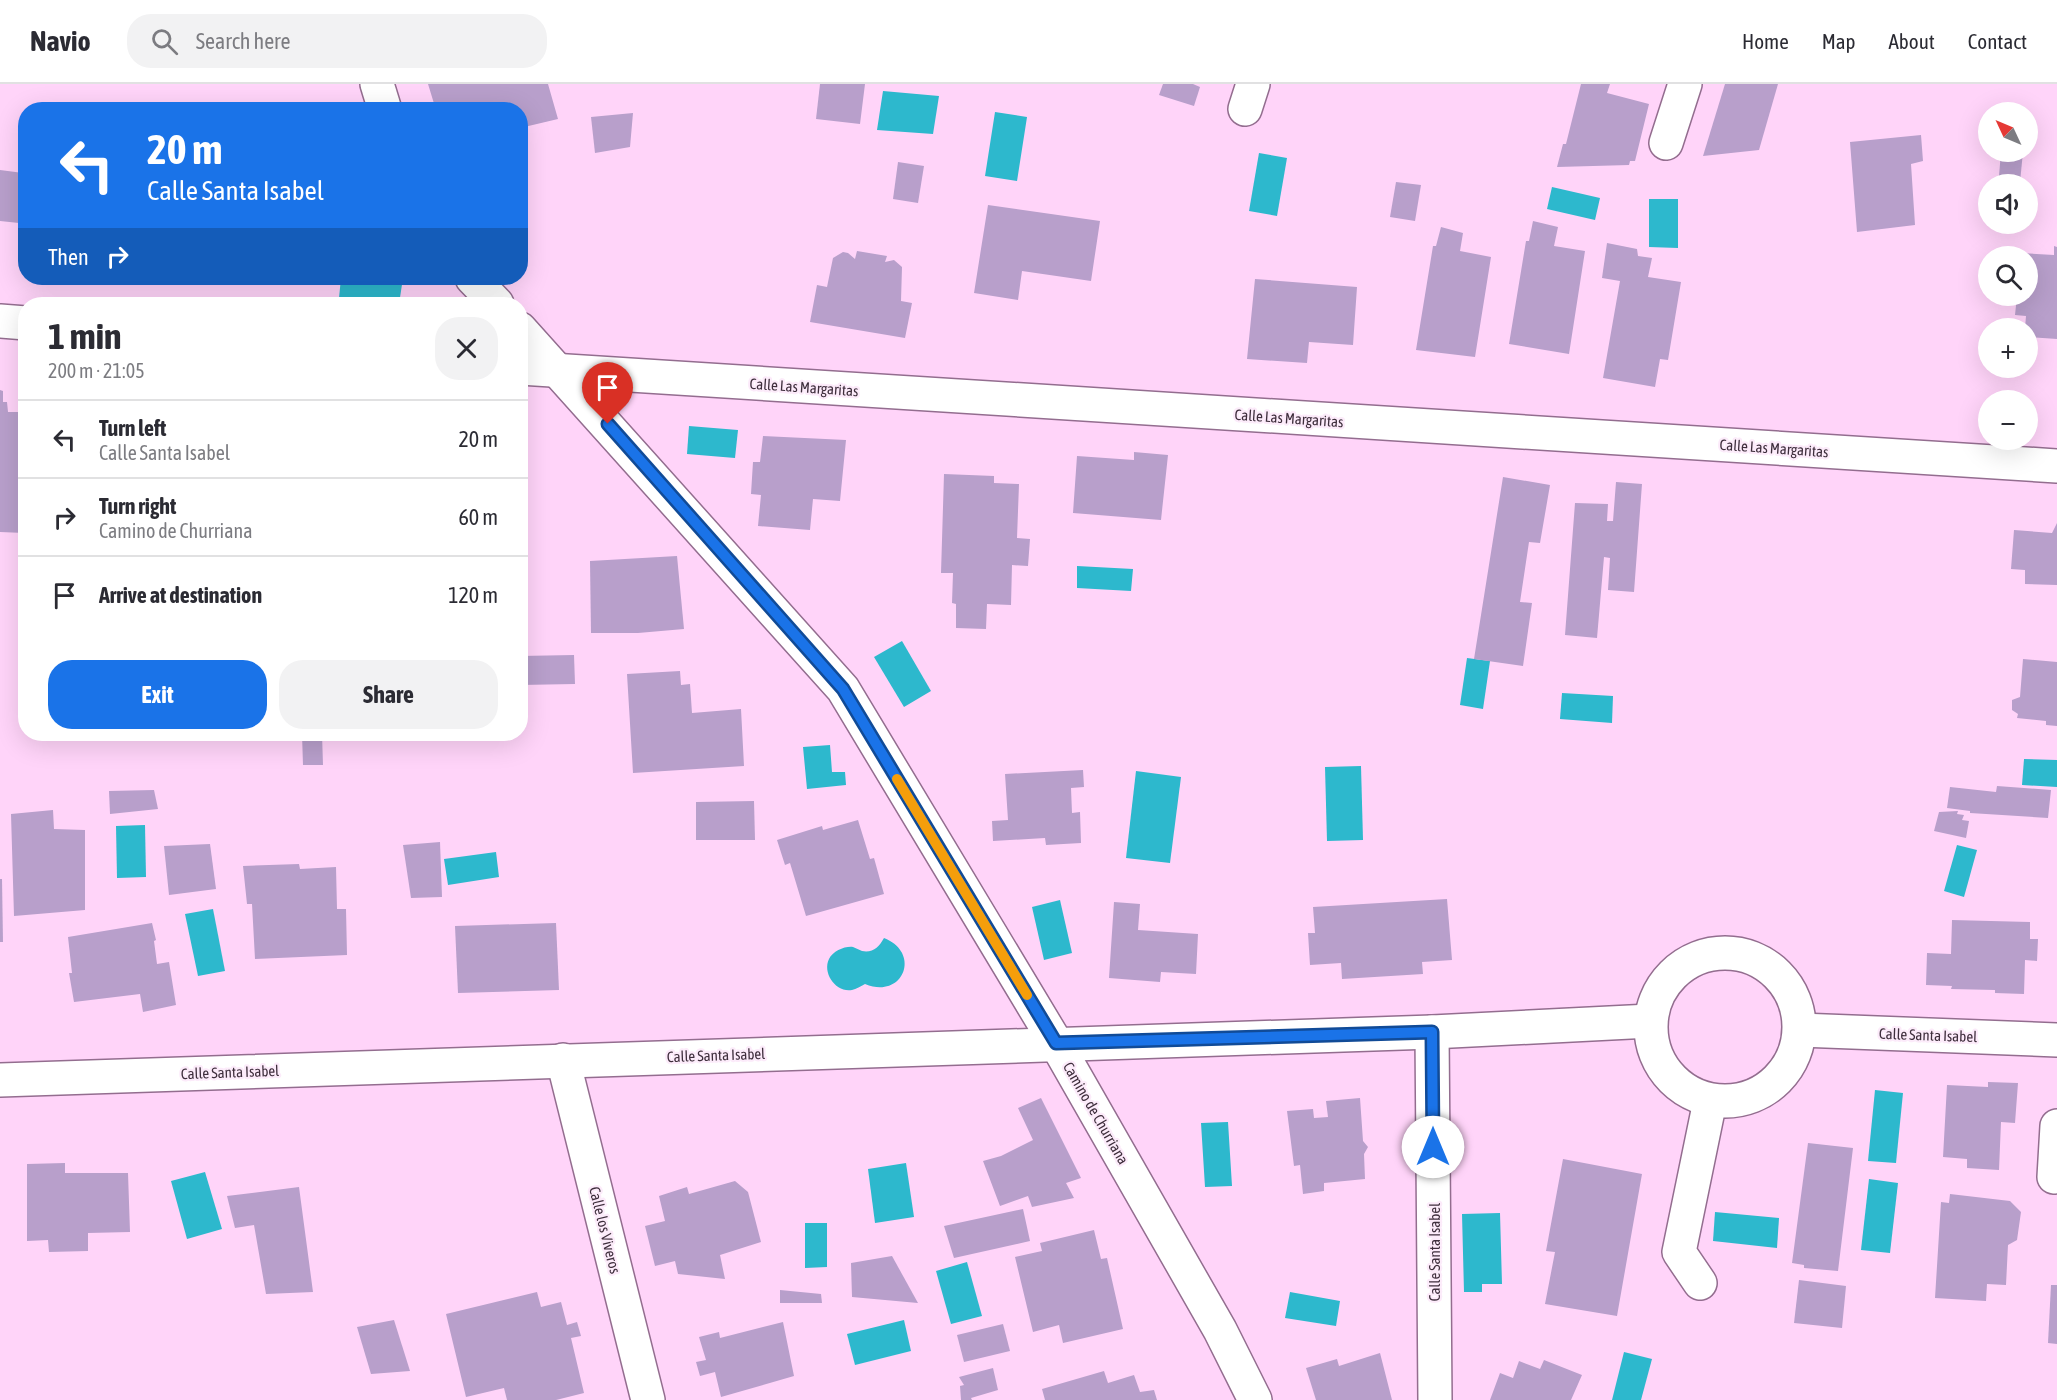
<!DOCTYPE html>
<meta charset="utf-8">
<style>
body{margin:0;font-family:"Asap Condensed",sans-serif;background:#f2f2f3;color:#2b2b33;height:100vh;display:flex;flex-direction:column;font-size:22px;white-space:nowrap}
*{box-sizing:border-box;margin:0}
p{font-size:20px;color:#7c7c81}
.icon{flex:none;width:33px;height:33px;fill:none;stroke:currentColor;stroke-width:2;stroke-linecap:round;stroke-linejoin:round}
.map{position:relative;flex:1;overflow:hidden}
.details{position:absolute;left:18px;top:213px;width:510px;height:444px;display:flex;flex-direction:column;background:#fff;border-radius:24px;box-shadow:0 6px 24px #0002}
.details>*{flex:none}
.guide{position:absolute;left:18px;top:18px;width:510px;height:183px;border-radius:24px;box-shadow:0 6px 24px #0002;background:#1a73e8;color:#fff;overflow:hidden}
.needle{width:39px;rotate:314deg}
.controls{position:absolute;left:1978px;top:18px;display:grid;gap:12px}
.controls a{display:grid;place-items:center;width:60px;height:60px;border-radius:50%;background:#fff;box-shadow:0 6px 24px #0002;font-size:30px}
.pin{position:absolute;display:grid;place-items:center;width:51px;height:51px;color:#fff;margin:-62px -26px;border-radius:50% 50% 50% 0;rotate:-45deg;box-shadow:0 0 6px #0007}
.pin .icon{rotate:45deg}
.me{position:absolute;width:66px;margin:-33px;rotate:0deg;stroke-linejoin:round;filter:drop-shadow(0 0 4px #0008)}
.turn{display:flex;align-items:center;gap:21px;height:126px;padding:0 30px;font-size:27px}
.turn .icon{width:78px;height:78px;stroke-width:2.5}
.turn b{display:block;font-size:42px;line-height:51px}
.then{display:flex;align-items:center;height:57px;padding:0 30px;background:#0003;gap:12px;font-size:22px}
.round{display:grid;place-items:center;flex:none;width:63px;height:63px;border-radius:24px;background:#f2f2f3}
.headline{display:flex;align-items:center;justify-content:space-between;height:102px;padding:0 30px}
h1{font-size:36px;font-weight:700;line-height:45px}
.action{display:flex;gap:12px;margin-top:auto;padding:12px 30px}
.action a{flex:1;height:69px;border-radius:24px;background:#1a73e8;color:#fff;font-size:24px;font-weight:700;line-height:69px;text-align:center}
.action a+a{background:#f2f2f3;color:#2b2b33}
ul{padding:0;list-style:none}
li{display:flex;align-items:center;gap:18px;height:78px;padding:0 30px;border-top:2px solid #e1e1e2}
li div{flex:1}
li b{display:block;font-size:22px}
li em{font-style:normal}
header{display:flex;align-items:center;gap:36px;box-sizing:border-box;height:84px;padding:0 30px;background:#fff;border-bottom:2px solid #e1e1e2}
header strong{font-size:28px}
nav{display:flex;gap:33px;margin-inline-start:auto;font-size:21px}
.search{width:420px;height:54px;background:#f2f2f3;display:flex;align-items:center;gap:15px;box-sizing:border-box;padding:0 21px;border-radius:24px;color:#7c7c81;font-size:22px}
.map>svg:first-child{display:block}
.water{fill:#2db8cd}
.building{fill:#b89fcb}
.lines{fill:none;stroke-linecap:round;stroke-linejoin:round}
.street-casing{stroke:#936d8f;stroke-width:36}
.secondary-casing{stroke:#936d8f;stroke-width:36}
.street{stroke:#fff;stroke-width:33}
.secondary{stroke:#fff;stroke-width:33}
.route-casing{stroke:#114b97;stroke-width:15}
.route{stroke:#1a73e8;stroke-width:10}
.slow{stroke:#f59e0b;stroke-width:10}
.labels{text-anchor:middle;dominant-baseline:central;stroke-width:4.5;stroke-linejoin:round;paint-order:stroke}
.street-label{font-size:15px;fill:#3e2e3c;stroke:#fcebfa}
</style>
<header>
<strong>Navio</strong>
<div class="search"><svg class="icon" aria-label="search" viewBox="0 0 24 24"><circle cx="10" cy="10" r="6"/><path d="M15 15l6 6"/></svg>Search here</div>
<nav><a>Home</a><a>Map</a><a>About</a><a>Contact</a></nav>
</header>
<div class="map">
<svg width="2057" height="1316" viewBox="0 0 2057 1316">
<rect width="100%" height="100%" fill="#ffd4f9"/>
<!-- water -->
<g class="water">
<path d="M 883,7 L 939,12 L 933,50 L 877,46 Z"/>
<path d="M 995,28 L 1027,33 L 1017,97 L 985,92 Z"/>
<path d="M 1259,69 L 1287,74 L 1277,132 L 1249,127 Z"/>
<path d="M 1552,103 L 1600,114 L 1595,136 L 1547,125 Z"/>
<path d="M 1649,115 L 1678,115 L 1678,164 L 1649,163 Z"/>
<path d="M 341,194 L 403,194 L 399,220 L 339,214 Z"/>
<path d="M 689,342 L 738,346 L 735,374 L 687,370 Z"/>
<path d="M 1077,482 L 1133,485 L 1131,507 L 1077,504 Z"/>
<path d="M 902,557 L 931,607 L 904,623 L 874,573 Z"/>
<path d="M 1467,574 L 1490,577 L 1483,625 L 1460,621 Z"/>
<path d="M 1562,609 L 1613,612 L 1612,639 L 1560,635 Z"/>
<path d="M 830,661 L 832,688 L 845,688 L 846,701 L 807,705 L 803,663 Z"/>
<path d="M 2024,675 L 2057,676 L 2057,703 L 2022,701 Z"/>
<path d="M 1361,682 L 1363,756 L 1327,757 L 1325,683 Z"/>
<path d="M 1136,687 L 1181,693 L 1170,779 L 1126,774 Z"/>
<path d="M 145,741 L 146,793 L 117,794 L 116,742 Z"/>
<path d="M 1957,761 L 1977,766 L 1964,813 L 1944,807 Z"/>
<path d="M 496,768 L 499,793 L 448,801 L 444,775 Z"/>
<path d="M 1060,816 L 1072,869 L 1044,876 L 1032,823 Z"/>
<path d="M 213,825 L 225,887 L 198,892 L 185,830 Z"/>
<path d="M 884,854 C 922,869 903,916 865,900 C 861,902 856,905 852,906 C 836,909 822,889 829,875 C 833,867 845,862 853,863 C 856,864 859,866 862,867 C 873,869 879,863 884,854 Z"/>
<path d="M 1875,1006 L 1903,1009 L 1896,1079 L 1868,1077 Z"/>
<path d="M 1228,1038 L 1232,1102 L 1205,1103 L 1201,1039 Z"/>
<path d="M 906,1079 L 914,1133 L 875,1139 L 868,1085 Z"/>
<path d="M 205,1088 L 222,1145 L 187,1155 L 171,1097 Z"/>
<path d="M 1869,1095 L 1898,1099 L 1890,1169 L 1861,1166 Z"/>
<path d="M 1715,1128 L 1779,1134 L 1777,1164 L 1713,1157 Z"/>
<path d="M 1500,1129 L 1502,1200 L 1482,1200 L 1482,1208 L 1464,1208 L 1462,1130 Z"/>
<path d="M 805,1139 L 827,1139 L 827,1183 L 805,1184 Z"/>
<path d="M 967,1178 L 982,1232 L 951,1240 L 936,1187 Z"/>
<path d="M 1290,1208 L 1340,1217 L 1336,1242 L 1285,1234 Z"/>
<path d="M 904,1236 L 911,1267 L 855,1281 L 847,1250 Z"/>
<path d="M 1624,1268 L 1652,1275 L 1641,1316 L 1612,1316 Z"/>
</g>
<!-- building -->
<g class="building">
<path d="M 428,0 L 548,0 L 558,35 L 520,44 L 520,26 L 436,26 Z"/>
<path d="M 820,0 L 865,0 L 860,40 L 816,35 Z"/>
<path d="M 1163,0 L 1193,0 L 1200,3 L 1194,22 L 1159,11 Z"/>
<path d="M 1581,0 L 1610,0 L 1607,9 L 1649,20 L 1635,77 L 1630,77 L 1629,81 L 1557,83 L 1563,60 L 1566,60 Z"/>
<path d="M 1725,0 L 1778,0 L 1759,66 L 1703,72 Z"/>
<path d="M 633,29 L 630,63 L 595,69 L 591,33 Z"/>
<path d="M 1921,51 L 1923,77 L 1911,80 L 1915,141 L 1857,148 L 1850,58 Z"/>
<path d="M 2001,68 L 2023,68 L 2020,98 L 1999,92 Z"/>
<path d="M 898,78 L 924,82 L 918,119 L 893,115 Z"/>
<path d="M 0,86 L 23,89 L 19,139 L 0,137 Z"/>
<path d="M 1396,98 L 1421,101 L 1415,137 L 1390,133 Z"/>
<path d="M 988,121 L 1100,137 L 1091,197 L 1022,187 L 1018,216 L 974,209 Z"/>
<path d="M 1533,137 L 1558,143 L 1554,162 L 1585,167 L 1569,270 L 1509,260 L 1526,157 L 1529,157 Z"/>
<path d="M 1441,143 L 1463,149 L 1460,167 L 1491,173 L 1475,273 L 1416,266 L 1433,162 L 1436,162 Z"/>
<path d="M 1607,159 L 1637,165 L 1638,172 L 1652,174 L 1648,193 L 1681,198 L 1668,276 L 1660,275 L 1655,303 L 1603,294 L 1620,197 L 1602,194 Z"/>
<path d="M 2054,162 L 2057,163 L 2057,255 L 2028,253 L 2028,244 L 2025,244 L 2026,232 L 2015,231 L 2017,212 L 2028,212 L 2028,172 L 2019,172 L 2020,169 L 2054,171 Z"/>
<path d="M 857,167 L 887,172 L 885,178 L 894,176 L 902,183 L 901,217 L 912,219 L 905,254 L 810,238 L 817,201 L 827,203 L 833,174 L 843,168 L 848,169 L 855,175 Z"/>
<path d="M 1255,195 L 1357,203 L 1353,261 L 1309,258 L 1307,279 L 1247,275 Z"/>
<path d="M 0,306 L 3,307 L 3,318 L 7,318 L 8,328 L 23,328 L 25,449 L 0,448 Z"/>
<path d="M 763,352 L 846,356 L 840,417 L 813,415 L 810,446 L 758,442 L 761,411 L 751,410 L 753,378 L 760,378 Z"/>
<path d="M 1134,368 L 1168,371 L 1161,436 L 1073,429 L 1077,372 L 1134,376 Z"/>
<path d="M 944,390 L 994,392 L 994,399 L 1019,400 L 1017,454 L 1030,455 L 1028,482 L 1012,481 L 1011,521 L 987,520 L 986,545 L 956,544 L 956,520 L 952,519 L 953,489 L 941,489 Z"/>
<path d="M 1503,393 L 1550,401 L 1540,459 L 1529,458 L 1520,518 L 1532,519 L 1523,582 L 1474,575 Z"/>
<path d="M 1616,398 L 1642,400 L 1634,508 L 1608,506 L 1610,474 L 1604,473 L 1597,554 L 1565,551 L 1575,419 L 1608,420 L 1607,437 L 1613,437 Z"/>
<path d="M 2057,439 L 2057,501 L 2025,500 L 2025,486 L 2011,485 L 2014,446 L 2052,449 Z"/>
<path d="M 677,472 L 684,545 L 638,549 L 591,549 L 590,477 Z"/>
<rect x="520" y="516" width="5" height="37"/>
<path d="M 574,571 L 575,600 L 520,601 L 520,572 Z"/>
<path d="M 2023,575 L 2057,578 L 2057,642 L 2046,641 L 2046,637 L 2017,634 L 2018,630 L 2012,626 L 2012,616 L 2020,613 Z"/>
<path d="M 680,587 L 681,601 L 690,600 L 692,629 L 741,625 L 744,682 L 633,689 L 627,590 Z"/>
<path d="M 302,650 L 322,650 L 323,681 L 303,681 Z"/>
<path d="M 1083,686 L 1084,703 L 1071,704 L 1072,729 L 1080,728 L 1081,759 L 1046,761 L 1045,754 L 993,757 L 992,737 L 1008,736 L 1005,690 Z"/>
<path d="M 1997,702 L 2051,706 L 2048,734 L 1970,729 L 1970,727 L 1947,724 L 1950,703 L 1996,708 Z"/>
<path d="M 154,706 L 158,725 L 110,730 L 109,707 Z"/>
<path d="M 754,717 L 755,756 L 696,756 L 696,718 Z"/>
<path d="M 53,726 L 54,745 L 85,746 L 85,826 L 14,832 L 11,730 Z"/>
<path d="M 1958,727 L 1957,730 L 1964,731 L 1962,736 L 1969,737 L 1966,754 L 1934,747 L 1939,728 Z"/>
<path d="M 858,736 L 870,775 L 874,774 L 884,810 L 806,832 L 790,779 L 785,781 L 777,756 L 822,742 L 823,746 Z"/>
<path d="M 440,758 L 442,813 L 411,814 L 403,761 Z"/>
<path d="M 210,760 L 216,805 L 169,811 L 164,762 Z"/>
<path d="M 299,780 L 300,785 L 336,783 L 337,825 L 346,825 L 347,871 L 255,875 L 252,820 L 247,820 L 243,782 Z"/>
<path d="M 0,795 L 2,795 L 3,858 L 0,858 Z"/>
<path d="M 1447,815 L 1452,876 L 1422,878 L 1423,890 L 1342,895 L 1341,879 L 1310,881 L 1308,849 L 1315,849 L 1313,823 Z"/>
<path d="M 1114,818 L 1140,820 L 1138,846 L 1198,850 L 1196,890 L 1161,888 L 1160,898 L 1109,894 Z"/>
<path d="M 1952,836 L 2030,838 L 2030,855 L 2038,855 L 2037,877 L 2025,876 L 2024,910 L 1995,909 L 1995,906 L 1951,905 L 1952,902 L 1926,901 L 1927,869 L 1951,870 Z"/>
<path d="M 152,839 L 156,856 L 154,857 L 157,880 L 169,878 L 176,921 L 143,928 L 140,910 L 74,918 L 69,889 L 72,889 L 68,853 Z"/>
<path d="M 556,839 L 559,906 L 458,909 L 455,842 Z"/>
<path d="M 1988,998 L 2018,999 L 2015,1039 L 2001,1038 L 1999,1086 L 1967,1084 L 1967,1075 L 1943,1073 L 1947,1001 L 1988,1003 Z"/>
<path d="M 1041,1014 L 1081,1094 L 1066,1099 L 1074,1114 L 1032,1123 L 1028,1112 L 1000,1122 L 983,1077 L 1001,1072 L 1033,1056 L 1018,1024 Z"/>
<path d="M 1360,1014 L 1363,1057 L 1368,1063 L 1364,1070 L 1365,1095 L 1324,1099 L 1324,1107 L 1303,1110 L 1300,1081 L 1294,1082 L 1287,1027 L 1313,1025 L 1314,1034 L 1328,1033 L 1326,1017 Z"/>
<path d="M 1808,1059 L 1853,1064 L 1838,1187 L 1804,1184 L 1804,1181 L 1792,1179 Z"/>
<path d="M 1563,1075 L 1642,1090 L 1617,1232 L 1545,1220 L 1555,1168 L 1546,1167 Z"/>
<path d="M 65,1079 L 65,1089 L 128,1089 L 130,1148 L 88,1149 L 88,1167 L 49,1168 L 48,1156 L 27,1157 L 27,1080 Z"/>
<path d="M 735,1097 L 748,1108 L 761,1158 L 720,1171 L 725,1195 L 678,1190 L 675,1177 L 655,1182 L 645,1142 L 665,1137 L 659,1112 L 687,1103 L 689,1110 Z"/>
<path d="M 299,1103 L 313,1208 L 266,1210 L 254,1141 L 235,1144 L 227,1112 Z"/>
<path d="M 1950,1110 L 2010,1117 L 2021,1128 L 2017,1156 L 2008,1161 L 2006,1201 L 1987,1200 L 1986,1217 L 1935,1214 L 1941,1118 L 1949,1119 Z"/>
<path d="M 1023,1125 L 1030,1157 L 954,1174 L 944,1142 Z"/>
<path d="M 1094,1146 L 1101,1175 L 1107,1174 L 1123,1245 L 1063,1259 L 1059,1241 L 1033,1248 L 1015,1173 L 1042,1167 L 1040,1159 Z"/>
<path d="M 892,1172 L 918,1219 L 852,1213 L 851,1179 Z"/>
<path d="M 1799,1196 L 1846,1202 L 1842,1244 L 1794,1239 Z"/>
<path d="M 2051,1201 L 2057,1201 L 2057,1260 L 2048,1259 Z"/>
<path d="M 780,1206 L 821,1210 L 822,1219 L 780,1219 Z"/>
<path d="M 537,1208 L 541,1223 L 561,1218 L 567,1241 L 577,1238 L 581,1252 L 571,1254 L 584,1309 L 556,1316 L 507,1316 L 504,1304 L 466,1313 L 446,1230 Z"/>
<path d="M 394,1236 L 410,1287 L 371,1290 L 357,1243 Z"/>
<path d="M 783,1238 L 794,1292 L 721,1313 L 715,1288 L 700,1292 L 696,1278 L 706,1276 L 699,1253 L 719,1248 L 720,1254 Z"/>
<path d="M 1003,1240 L 1010,1267 L 964,1278 L 957,1251 Z"/>
<path d="M 1380,1269 L 1392,1316 L 1316,1316 L 1306,1284 L 1337,1275 L 1339,1282 Z"/>
<path d="M 1544,1276 L 1582,1291 L 1571,1316 L 1490,1316 L 1500,1289 L 1513,1294 L 1519,1277 L 1540,1285 Z"/>
<path d="M 993,1284 L 998,1306 L 971,1314 L 972,1316 L 961,1316 L 960,1302 L 964,1301 L 959,1293 Z"/>
<path d="M 1104,1287 L 1108,1299 L 1134,1291 L 1140,1308 L 1154,1306 L 1157,1316 L 1045,1316 L 1042,1305 Z"/>
</g>
<g class="lines">
<defs>
<g id="street">
<path d="M 1245,25 L 1253,0"/>
<path d="M 1666,59 L 1685,0"/>
<path d="M 0,237 L 26,239"/>
<path d="M 520,284 L 2057,382"/>
<circle cx="1725" cy="943" r="74"/>
<path d="M 1800,946 L 2057,956"/>
<path d="M 1432,948 L 1435,1316"/>
<path d="M 563,976 L 648,1316"/>
<path d="M 0,996 L 1432,948 L 1650,937"/>
<path d="M 2054,1093 L 2057,1042"/>
<path d="M 1700,1199 L 1679,1168 L 1710,1017"/>
</g>
<g id="secondary">
<path d="M 377,0 L 385,26"/>
<path d="M 472,194 L 497,220"/>
<path d="M 520,245 L 843,605 L 1056,959 L 1220,1246 L 1255,1316"/>
</g>
</defs>
<!-- street casing -->
<use href="#street" class="street-casing"/>
<!-- secondary casing -->
<use href="#secondary" class="secondary-casing"/>
<!-- street -->
<use href="#street" class="street"/>
<!-- secondary -->
<use href="#secondary" class="secondary"/>
</g>
<g class="lines">
<defs>
<path id="route" d="M 608,340 L 843,605 L 1056,959 L 1432,948 L 1433,1063"/>
</defs>
<!-- route casing -->
<use href="#route" class="route-casing"/>
<!-- route -->
<use href="#route" class="route"/>
<!-- slow -->
<path class="slow" d="M 897,695 L 1027,911"/>
</g>
<g class="labels">
<!-- street labels -->
<g class="street-label">
<text transform="translate(804 303) rotate(4)">Calle Las Margaritas</text>
<text transform="translate(1289 334) rotate(4)">Calle Las Margaritas</text>
<text transform="translate(1774 364) rotate(4)">Calle Las Margaritas</text>
<text transform="translate(1928 951) rotate(2)">Calle Santa Isabel</text>
<text transform="translate(716 971) rotate(-2)">Calle Santa Isabel</text>
<text transform="translate(230 988) rotate(-2)">Calle Santa Isabel</text>
<text transform="translate(1096 1029) rotate(60)">Camino de Churriana</text>
<text transform="translate(605 1146) rotate(76)">Calle los Viveros</text>
<text transform="translate(1434 1168) rotate(-90)">Calle Santa Isabel</text>
</g>
</g>
</svg>
<div class="controls">
<a><svg class="needle" viewBox="-14 -14 28 28"><path d="M0-13l5 13h-10z" fill="#e53935"/><path d="M0 13l5-13h-10z" fill="#7c7c81"/></svg></a>
<a><svg class="icon" aria-label="sound" viewBox="0 0 24 24"><path d="M4 9h4l5-4v14l-5-4H4zM17 9q2 3 0 6"/></svg></a>
<a><svg class="icon" aria-label="search" viewBox="0 0 24 24"><circle cx="10" cy="10" r="6"/><path d="M15 15l6 6"/></svg></a>
<a>+</a>
<a>−</a>
</div>
<div class="pin" style="left:608px;top:340px;background:#d93025"><svg class="icon" aria-label="arrive" viewBox="0 0 24 24"><path d="M6 21V4h12l-3 4 3 4H6"/></svg></div>
<svg class="me" style="left:1433px;top:1063px" viewBox="-20 -20 40 40"><circle r="19" fill="#fff"/><path d="M0-13L10 11 0 6-10 11z" fill="#1a73e8"/></svg>
<div class="guide">
<div class="turn"><svg class="icon" aria-label="left" viewBox="0 0 24 24"><path d="M17 20v-9H6M10 6l-5 5 5 5"/></svg><div><b>20 m</b>Calle Santa Isabel</div></div>
<div class="then">Then<svg class="icon" aria-label="right" viewBox="0 0 24 24"><path d="M7 20v-9h11M14 6l5 5-5 5"/></svg></div>
</div>
<section class="details">
<div class="headline"><div><h1>1 min</h1><p>200 m · 21:05</p></div><a class="round"><svg class="icon" aria-label="close" viewBox="0 0 24 24"><path d="M6 6l12 12M18 6L6 18"/></svg></a></div>
<ul>
<li><svg class="icon" aria-label="left" viewBox="0 0 24 24"><path d="M17 20v-9H6M10 6l-5 5 5 5"/></svg><div><b>Turn left</b><p>Calle Santa Isabel</p></div><em>20 m</em></li>
<li><svg class="icon" aria-label="right" viewBox="0 0 24 24"><path d="M7 20v-9h11M14 6l5 5-5 5"/></svg><div><b>Turn right</b><p>Camino de Churriana</p></div><em>60 m</em></li>
<li><svg class="icon" aria-label="arrive" viewBox="0 0 24 24"><path d="M6 21V4h12l-3 4 3 4H6"/></svg><div><b>Arrive at destination</b></div><em>120 m</em></li>
</ul>
<div class="action"><a>Exit</a><a>Share</a></div>
</section>
</div>
